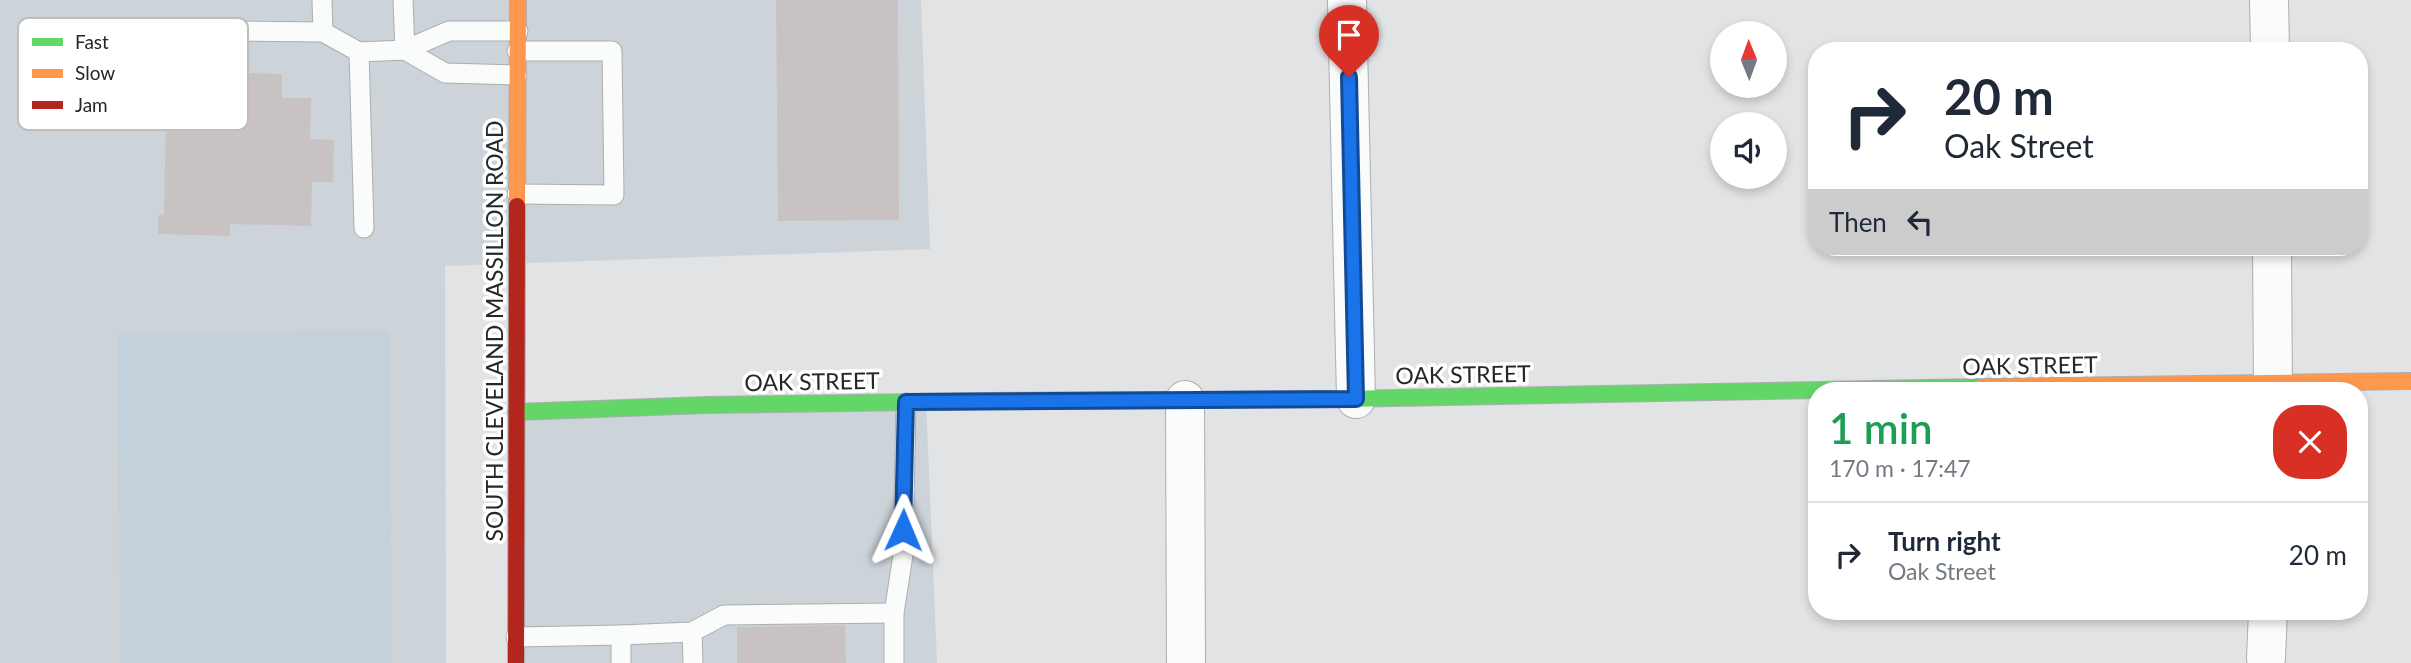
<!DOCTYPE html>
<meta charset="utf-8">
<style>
body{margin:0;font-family:Lato,sans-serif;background:#f2f2f3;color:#1f2937;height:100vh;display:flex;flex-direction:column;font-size:26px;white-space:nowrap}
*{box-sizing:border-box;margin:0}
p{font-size:23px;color:#747a83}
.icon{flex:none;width:38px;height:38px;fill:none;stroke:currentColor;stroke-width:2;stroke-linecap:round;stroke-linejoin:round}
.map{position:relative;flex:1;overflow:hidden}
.panel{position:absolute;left:1808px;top:382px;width:560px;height:238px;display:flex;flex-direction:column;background:#fff;border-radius:28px;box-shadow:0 4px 10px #0003}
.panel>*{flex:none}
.guide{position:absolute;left:1808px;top:42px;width:560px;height:214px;border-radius:28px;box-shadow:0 4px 10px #0003;background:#fff;color:#1f2937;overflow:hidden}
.needle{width:46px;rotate:359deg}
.buttons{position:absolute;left:1710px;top:21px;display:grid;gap:14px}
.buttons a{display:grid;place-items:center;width:77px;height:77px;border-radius:50%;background:#fff;box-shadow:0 4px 10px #0003;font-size:35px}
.pin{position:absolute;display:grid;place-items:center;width:60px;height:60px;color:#fff;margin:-72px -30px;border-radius:50% 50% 50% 0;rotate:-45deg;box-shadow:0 0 7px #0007}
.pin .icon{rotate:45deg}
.me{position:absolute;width:77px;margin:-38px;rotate:1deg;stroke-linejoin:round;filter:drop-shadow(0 0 5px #0008)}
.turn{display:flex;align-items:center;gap:24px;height:147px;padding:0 21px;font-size:32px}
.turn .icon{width:91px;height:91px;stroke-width:2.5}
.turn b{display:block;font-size:49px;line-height:60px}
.then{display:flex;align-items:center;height:66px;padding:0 21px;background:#0003;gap:14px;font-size:26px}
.round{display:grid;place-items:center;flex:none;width:74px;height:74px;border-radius:28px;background:#f2f2f3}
.head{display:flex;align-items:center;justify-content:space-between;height:119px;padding:0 21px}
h1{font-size:42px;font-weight:600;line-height:52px;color:#1e9e55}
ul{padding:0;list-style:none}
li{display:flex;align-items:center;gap:21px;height:105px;padding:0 21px;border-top:2px solid #e0e1e3}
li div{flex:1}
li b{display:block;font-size:26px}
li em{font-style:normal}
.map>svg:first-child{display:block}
.built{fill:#ccd4d9}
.green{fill:#c4d1db}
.building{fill:#c9c2c2}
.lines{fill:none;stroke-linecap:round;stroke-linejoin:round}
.lane-casing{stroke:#acaeaf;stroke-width:21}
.street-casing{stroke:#acaeaf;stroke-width:40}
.fast-casing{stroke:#acaeaf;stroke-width:18}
.slow-casing{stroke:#acaeaf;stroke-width:18}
.jam-casing{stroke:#acaeaf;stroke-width:18}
.lane{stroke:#fafbfb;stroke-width:19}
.street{stroke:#fafbfb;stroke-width:38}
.fast{stroke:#63d668;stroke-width:16}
.slow{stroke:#ff974d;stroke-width:16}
.jam{stroke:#b3261e;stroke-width:16}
.route-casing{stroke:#114b97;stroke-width:18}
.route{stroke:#1a73e8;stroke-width:12}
.labels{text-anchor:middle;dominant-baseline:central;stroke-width:7;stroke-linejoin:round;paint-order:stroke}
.street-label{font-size:23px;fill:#252728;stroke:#fff}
.key{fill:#fff;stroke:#bebebe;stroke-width:2}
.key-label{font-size:19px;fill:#252728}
</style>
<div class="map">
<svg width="2411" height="663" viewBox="0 0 2411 663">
<rect width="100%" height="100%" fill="#e1e3e5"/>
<!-- built -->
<g class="built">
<path d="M 0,0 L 921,0 L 930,249 L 445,266 L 446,663 L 0,663 Z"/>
<path d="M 926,402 L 937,663 L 516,663 L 516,412 Z"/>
</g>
<!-- green -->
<path class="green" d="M 390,331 L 392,663 L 120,663 L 118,332 Z"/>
<!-- building -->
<g class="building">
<path d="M 776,0 L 898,0 L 899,220 L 778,221 Z"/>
<path d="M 205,56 L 236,57 L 235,90 L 246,90 L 247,73 L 282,74 L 282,98 L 311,98 L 310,139 L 334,140 L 333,182 L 312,182 L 311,226 L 230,224 L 230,236 L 158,234 L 158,216 L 164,213 L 167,61 L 206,62 Z"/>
<path d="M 845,625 L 846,663 L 737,663 L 737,627 Z"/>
</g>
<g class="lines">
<defs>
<g id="lane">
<path d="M 322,0 L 323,32"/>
<path d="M 51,29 L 323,32 L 359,52 L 405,50 L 403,0"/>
<path d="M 359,52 L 364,228"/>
<path d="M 517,75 L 445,73 L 405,50 L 449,31 L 518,31"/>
<path d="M 517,194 L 614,195 L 612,51 L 517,51"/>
<path d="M 692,632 L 693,663"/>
<path d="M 621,635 L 692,632 L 724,615 L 894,613"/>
<path d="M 516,637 L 621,635 L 621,663"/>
<path d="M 894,663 L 894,613 L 903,555 L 906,403"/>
</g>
<g id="street">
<path d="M 1347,0 L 1356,399"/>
<path d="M 2269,0 L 2270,51"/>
<path d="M 2272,247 L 2273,390"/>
<path d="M 1185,400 L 1186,663"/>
<path d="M 2266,658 L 2268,611"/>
</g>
<g id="fast">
<path d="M 1341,399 L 1982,387"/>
<path d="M 516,412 L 706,405 L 986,401"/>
</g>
<g id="slow">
<path d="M 517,206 L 518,0"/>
<path d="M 1982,387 L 2411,381"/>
<path d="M 986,401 L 1341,399"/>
</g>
<path id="jam" d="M 516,663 L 517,206"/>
</defs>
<!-- lane casing -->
<use href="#lane" class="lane-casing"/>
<!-- street casing -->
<use href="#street" class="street-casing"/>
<!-- fast casing -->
<use href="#fast" class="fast-casing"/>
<!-- slow casing -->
<use href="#slow" class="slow-casing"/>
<!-- jam casing -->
<use href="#jam" class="jam-casing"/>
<!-- lane -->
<use href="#lane" class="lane"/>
<!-- street -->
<use href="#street" class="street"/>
<!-- fast -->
<use href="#fast" class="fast"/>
<!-- slow -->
<use href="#slow" class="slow"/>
<!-- jam -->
<use href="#jam" class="jam"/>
</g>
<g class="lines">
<defs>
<path id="route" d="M 903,530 L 906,402 L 1356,399 L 1349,77"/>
</defs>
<!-- route casing -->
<use href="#route" class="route-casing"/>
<!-- route -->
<use href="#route" class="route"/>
</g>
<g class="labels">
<!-- street labels -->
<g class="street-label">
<text transform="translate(494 331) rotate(-90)">SOUTH CLEVELAND MASSILLON ROAD</text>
<text transform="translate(2030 365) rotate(-1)">OAK STREET</text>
<text transform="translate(1463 374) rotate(-1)">OAK STREET</text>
<text transform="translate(812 381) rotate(-1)">OAK STREET</text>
</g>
</g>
<!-- legend -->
<rect x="18" y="18" width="230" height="112" rx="10" class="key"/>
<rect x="32" y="38" width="31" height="8" fill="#63d668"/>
<rect x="32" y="69" width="31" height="9" fill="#ff974d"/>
<rect x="32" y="101" width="31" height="8" fill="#b3261e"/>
<g class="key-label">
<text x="75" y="49">Fast</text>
<text x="75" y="80">Slow</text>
<text x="75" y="112">Jam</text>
</g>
</svg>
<div class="buttons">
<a><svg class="needle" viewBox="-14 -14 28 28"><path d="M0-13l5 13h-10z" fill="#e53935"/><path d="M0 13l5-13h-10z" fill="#747a83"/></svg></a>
<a><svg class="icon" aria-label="sound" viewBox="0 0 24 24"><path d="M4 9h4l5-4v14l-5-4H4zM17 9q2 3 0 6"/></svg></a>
</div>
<div class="pin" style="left:1349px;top:77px;background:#d93025"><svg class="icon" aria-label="arrive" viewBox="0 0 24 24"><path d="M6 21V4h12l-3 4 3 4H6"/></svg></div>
<svg class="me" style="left:903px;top:530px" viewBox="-20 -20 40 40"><path d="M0-17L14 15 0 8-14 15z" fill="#1a73e8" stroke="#fff" stroke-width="4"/></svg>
<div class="guide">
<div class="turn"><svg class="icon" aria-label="right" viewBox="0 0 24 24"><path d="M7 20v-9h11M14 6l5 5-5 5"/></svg><div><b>20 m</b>Oak Street</div></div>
<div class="then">Then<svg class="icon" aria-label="left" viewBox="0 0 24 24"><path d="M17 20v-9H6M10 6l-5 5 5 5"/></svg></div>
</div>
<section class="panel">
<div class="head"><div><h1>1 min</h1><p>170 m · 17:47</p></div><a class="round" style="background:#d93025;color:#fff"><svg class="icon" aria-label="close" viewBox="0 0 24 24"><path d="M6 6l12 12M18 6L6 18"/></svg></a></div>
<ul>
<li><svg class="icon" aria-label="right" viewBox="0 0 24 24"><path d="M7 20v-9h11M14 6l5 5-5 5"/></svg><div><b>Turn right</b><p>Oak Street</p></div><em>20 m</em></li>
</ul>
</section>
</div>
